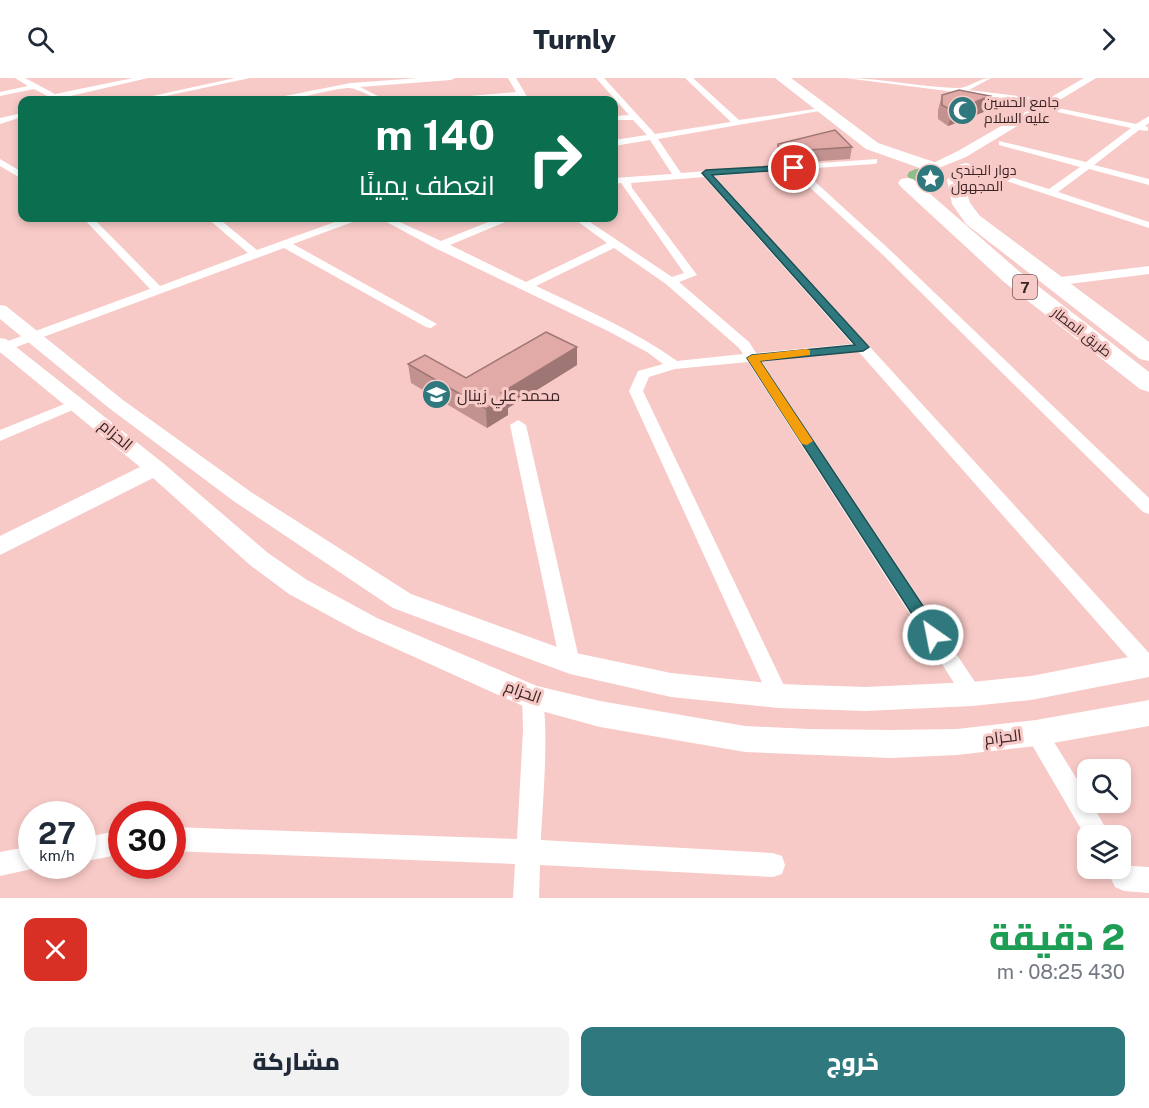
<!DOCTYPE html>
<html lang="ar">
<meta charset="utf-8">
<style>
body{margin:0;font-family:"Public Sans",Cairo,sans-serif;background:#f2f2f3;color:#1f2937;direction:rtl;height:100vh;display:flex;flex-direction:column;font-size:22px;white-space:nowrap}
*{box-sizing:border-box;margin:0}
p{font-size:20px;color:#747a83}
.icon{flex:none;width:33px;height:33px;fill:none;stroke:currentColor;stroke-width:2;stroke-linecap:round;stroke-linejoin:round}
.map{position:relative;height:820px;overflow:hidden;direction:ltr}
.side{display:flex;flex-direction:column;background:#fff;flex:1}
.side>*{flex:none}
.hud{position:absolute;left:18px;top:18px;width:600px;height:126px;border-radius:12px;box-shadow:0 3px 9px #0003;direction:rtl;background:#0b6e4f;color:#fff;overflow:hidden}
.buttons{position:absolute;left:1077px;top:681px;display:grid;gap:12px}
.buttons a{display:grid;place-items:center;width:54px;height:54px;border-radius:12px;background:#fff;box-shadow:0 3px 9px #0003;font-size:30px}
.speed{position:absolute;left:18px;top:723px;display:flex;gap:12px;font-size:30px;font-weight:700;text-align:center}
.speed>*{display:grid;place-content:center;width:78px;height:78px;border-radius:50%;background:#fff;box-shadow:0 3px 9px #0003;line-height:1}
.speed small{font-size:15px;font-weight:400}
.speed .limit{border:9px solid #d22;background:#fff;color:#111}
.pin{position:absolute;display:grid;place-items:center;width:51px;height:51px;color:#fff;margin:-26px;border:3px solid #fff;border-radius:50%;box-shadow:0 2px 6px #0007}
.me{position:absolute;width:66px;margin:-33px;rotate:327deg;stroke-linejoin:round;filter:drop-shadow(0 0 4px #0008)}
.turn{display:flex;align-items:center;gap:21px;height:126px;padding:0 24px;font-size:27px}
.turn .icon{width:78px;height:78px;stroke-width:2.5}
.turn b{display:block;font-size:42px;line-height:51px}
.round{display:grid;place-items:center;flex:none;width:63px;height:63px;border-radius:12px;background:#f2f2f3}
.head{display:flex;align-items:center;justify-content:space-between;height:102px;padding:0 24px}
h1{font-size:36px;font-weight:800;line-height:45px;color:#1e9e55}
.action{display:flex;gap:12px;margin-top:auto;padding:12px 24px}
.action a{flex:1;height:69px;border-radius:12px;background:#2e787e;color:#fff;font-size:24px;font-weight:800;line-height:69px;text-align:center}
.action a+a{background:#f2f2f3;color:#1f2937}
header{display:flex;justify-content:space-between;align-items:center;height:78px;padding:0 24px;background:#fff;font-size:27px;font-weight:800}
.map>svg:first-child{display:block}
.green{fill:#8cbe87}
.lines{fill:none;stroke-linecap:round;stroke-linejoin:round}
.street{fill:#fff;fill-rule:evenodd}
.secondary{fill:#fff;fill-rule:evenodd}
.highway{fill:#fff;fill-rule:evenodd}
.wall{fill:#c29290}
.shaded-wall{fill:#9e7775}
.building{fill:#e2aaa7;stroke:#9e7775;stroke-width:1.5}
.route{fill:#2e787e;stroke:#1e4e52;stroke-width:1.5}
.slow{fill:#f59e0b}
.labels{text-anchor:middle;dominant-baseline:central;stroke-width:6;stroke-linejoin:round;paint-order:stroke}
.far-poi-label{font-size:14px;fill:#392423;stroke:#f8cac7;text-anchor:start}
.far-street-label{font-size:14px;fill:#392423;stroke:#f8cac7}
.shield{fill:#f8cac7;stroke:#725654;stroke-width:1.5}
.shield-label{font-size:15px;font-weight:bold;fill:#392423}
.poi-label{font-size:16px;fill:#392423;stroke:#f8cac7;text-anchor:start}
.street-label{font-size:16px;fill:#392423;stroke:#f8cac7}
</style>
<header><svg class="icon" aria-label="forward" viewBox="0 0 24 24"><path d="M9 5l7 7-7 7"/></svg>Turnly<svg class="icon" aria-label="search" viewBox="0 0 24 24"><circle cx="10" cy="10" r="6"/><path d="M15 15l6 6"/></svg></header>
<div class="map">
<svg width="1149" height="820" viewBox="0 0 1149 820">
<rect width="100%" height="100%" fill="#f8cac7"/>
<!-- green -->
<path class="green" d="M 916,91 C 927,91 941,91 946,101 C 935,109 917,106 907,98 L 909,94 Z"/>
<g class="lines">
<!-- street -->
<g class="street">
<path d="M 15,0 L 25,0 L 55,16 L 133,0 L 148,0 L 62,20 L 64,22 L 55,22 L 34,11 L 0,18 L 0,14 L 28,8 Z"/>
<path d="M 235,0 L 250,0 L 147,22 L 134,22 Z"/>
<path d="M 419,0 L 455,0 L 451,2 L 360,9 L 386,22 C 372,22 359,9 347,10 C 319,13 291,25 264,22 L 351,5 Z"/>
<path d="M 508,0 L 516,0 L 529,22 L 521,22 L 519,18 L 442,22 L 446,20 L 516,14 Z"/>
<path d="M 596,0 L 604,0 L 655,56 L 731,44 L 685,0 L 693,0 L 739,42 L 821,30 L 825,32 L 658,61 L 681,95 L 877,81 L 877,85 L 874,86 L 801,91 L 890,172 L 1149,420 L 1149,436 L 1143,434 L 882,176 L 791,92 L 714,98 L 1149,575 L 1149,595 L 1140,593 L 858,273 L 761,283 L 983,616 L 979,622 L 972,625 L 965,622 L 748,284 L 675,291 L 649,299 L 643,313 L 789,618 L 785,624 L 778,627 L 771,624 L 629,313 L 638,293 L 663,286 L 647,274 L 608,253 L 435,170 L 379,140 L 391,140 L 441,163 L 498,140 L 511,140 L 510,142 L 450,167 L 526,204 L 607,165 L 573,140 L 584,140 L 672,199 L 684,195 L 621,105 L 614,106 L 614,100 L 672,96 L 650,62 L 614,68 L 614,62 L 647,57 L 633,42 L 614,42 L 614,38 L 629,37 ZM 704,99 L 852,266 L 756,275 L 749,264 L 679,204 L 697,197 L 632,110 L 631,105 ZM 614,170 L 666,206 L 739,270 L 743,276 L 677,283 C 634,252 584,231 536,208 Z"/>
<path d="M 845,0 C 883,0 919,9 956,10 C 968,11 978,0 991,0 L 969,12 L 1050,22 L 1054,24 L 1050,26 Z"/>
<path d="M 1053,29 L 1136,46 L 1149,38 L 1149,45 L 1145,48 L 1148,49 L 1148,53 L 1139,52 L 1094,87 L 1149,101 L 1149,107 L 1089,91 L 1058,114 L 1149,144 L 1149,150 L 958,87 L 966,85 L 1049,111 L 1080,89 L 999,67 L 999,63 L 1086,84 L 1131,50 L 1053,33 Z"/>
<path d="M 22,35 L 22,39 L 0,46 L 0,40 Z"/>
<path d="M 0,81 L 22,94 L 22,101 L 0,88 Z"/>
<path d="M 83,140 L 93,140 L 160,208 L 248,175 L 207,140 L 218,140 L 257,172 L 346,140 L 359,140 L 358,142 L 293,166 L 437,246 L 431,250 L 426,249 L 284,170 L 0,275 L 0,266 L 150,211 Z"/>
<path d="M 1149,188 L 1149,196 L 1053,208 L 1047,204 L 1053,200 Z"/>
<path d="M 77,321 L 84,325 L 82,328 L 0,363 L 0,352 Z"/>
<path d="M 518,342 L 526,347 L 580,585 L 577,591 L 570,593 L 563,591 L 560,585 L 510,347 Z"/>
<path d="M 533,610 L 540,613 C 551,635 542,732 541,762 L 773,775 L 782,778 L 785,787 L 782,796 L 773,799 L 540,787 L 539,820 L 513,820 L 515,786 L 172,773 L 172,749 L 517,761 L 523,652 L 522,619 L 526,613 Z"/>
<path d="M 1036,645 L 1044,648 L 1088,719 L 1088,724 L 1091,724 L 1110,758 L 1088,758 L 1088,763 L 1025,655 L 1028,648 Z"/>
<path d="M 122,752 L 122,776 L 82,784 L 82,760 Z"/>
<path d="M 32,768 L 32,788 L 41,789 L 0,798 L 0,774 Z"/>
<path d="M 1120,779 L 1127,781 L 1131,788 L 1149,789 L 1149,815 L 1124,813 L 1115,809 L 1106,790 L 1120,790 Z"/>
</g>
<!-- secondary -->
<g class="secondary">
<path d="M 1084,0 L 1096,0 L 966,79 L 931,93 L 925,89 L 958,73 Z"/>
<path d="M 0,227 L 6,228 L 123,322 L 251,414 L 411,516 L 571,574 L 671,595 L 778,606 L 865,609 L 972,604 L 1031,598 L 1149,575 L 1149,599 L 1031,622 L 972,628 L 865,633 L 778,630 L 671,619 L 570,596 L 393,530 L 235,424 L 109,330 L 0,241 Z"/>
<path d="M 0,260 L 6,261 L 163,385 L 268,475 L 307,502 L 377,540 L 537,608 L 600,623 L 745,648 L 809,651 L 891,652 L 957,651 L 1036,642 L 1149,622 L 1149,648 L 1036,668 L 957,677 L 891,680 L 745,674 L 600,649 L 523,628 L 359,554 L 289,516 L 250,487 L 153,400 L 0,477 L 0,458 L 140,389 L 0,274 Z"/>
</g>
<!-- highway -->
<g class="highway">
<path d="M 775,0 L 791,0 L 878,65 L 937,85 L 940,89 L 937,93 L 931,94 L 866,71 Z"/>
<path d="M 956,97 L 962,98 L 970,125 L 980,138 L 1149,264 L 1149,283 L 1140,281 L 966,146 L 952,126 L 947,102 L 950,98 Z"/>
<path d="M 907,100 L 913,101 L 1020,194 L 1149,294 L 1149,314 L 1140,311 L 1004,204 L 901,109 L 898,105 L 901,101 Z"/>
</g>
</g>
<!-- wall -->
<g class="wall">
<path d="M 942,17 L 990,18 L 986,33 L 948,48 L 938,41 L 938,32 Z"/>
<path d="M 778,66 L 852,69 L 850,81 L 777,86 L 776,78 Z"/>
<path d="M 408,286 L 466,300 L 577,287 L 508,330 L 508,337 L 487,350 L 411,305 Z"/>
</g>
<!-- shaded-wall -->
<g class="shaded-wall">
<path d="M 990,18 L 986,33 L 948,48 L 953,33 Z"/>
<path d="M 577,269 L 577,287 L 508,330 L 508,337 L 487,350 L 486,331 L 501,315 Z"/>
</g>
<!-- building -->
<g class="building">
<path d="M 959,12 L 990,18 L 953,33 L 942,27 L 942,17 Z"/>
<path d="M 835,52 L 852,69 L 779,74 L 778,66 Z"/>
<path d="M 546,254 L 577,269 L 501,315 L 507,318 L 486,331 L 408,286 L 425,277 L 466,300 Z"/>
</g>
<!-- route -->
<path class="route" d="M 794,87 L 796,88 L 796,91 L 712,97 L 869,269 L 863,273 L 760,283 L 939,552 L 942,557 L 939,561 L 933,563 L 928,561 L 747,280 L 752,277 L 855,267 L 702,95 L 706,92 Z"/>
<!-- slow -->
<path class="slow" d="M 806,271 L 810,272 L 810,277 L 760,283 L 813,363 L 807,367 L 802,366 L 747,280 L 752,277 Z"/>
<!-- icons -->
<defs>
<symbol id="mosque-disc" viewBox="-11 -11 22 22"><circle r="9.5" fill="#2e787e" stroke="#f8cac7"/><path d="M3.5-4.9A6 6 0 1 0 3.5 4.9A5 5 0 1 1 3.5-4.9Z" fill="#fff"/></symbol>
<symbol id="sight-disc" viewBox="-11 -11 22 22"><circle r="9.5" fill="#2e787e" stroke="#f8cac7"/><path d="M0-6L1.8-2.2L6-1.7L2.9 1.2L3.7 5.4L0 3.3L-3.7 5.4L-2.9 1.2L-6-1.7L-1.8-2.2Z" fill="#fff"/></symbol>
<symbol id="school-disc" viewBox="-11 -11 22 22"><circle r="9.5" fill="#2e787e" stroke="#f8cac7"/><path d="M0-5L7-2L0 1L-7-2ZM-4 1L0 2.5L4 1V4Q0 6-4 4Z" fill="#fff"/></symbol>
</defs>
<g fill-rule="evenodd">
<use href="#mosque-disc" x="946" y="16" width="33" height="33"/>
<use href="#sight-disc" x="914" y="84" width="33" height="33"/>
<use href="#school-disc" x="420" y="300" width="33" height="33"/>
</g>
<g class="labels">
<!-- far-poi labels -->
<g class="far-poi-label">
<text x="984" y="24">جامع الحسين<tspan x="984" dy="16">عليه السلام</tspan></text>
<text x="951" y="92">دوار الجندي<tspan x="951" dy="16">المجهول</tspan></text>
</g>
<!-- far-street labels -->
<g class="far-street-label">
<text transform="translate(1082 254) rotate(38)">طريق المطار</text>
</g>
<!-- shield labels -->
<rect class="shield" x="1013" y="197" width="24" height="24" rx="4.5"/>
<g class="shield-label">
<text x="1025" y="209">7</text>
</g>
<!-- poi labels -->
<g class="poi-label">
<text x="457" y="317">محمد علي زينال</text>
</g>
<!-- street labels -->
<g class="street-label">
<text transform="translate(116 357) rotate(40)">الحزام</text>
<text transform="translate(523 614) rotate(20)">الحزام</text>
<text transform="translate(1003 659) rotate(-7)">الحزام</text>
</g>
</g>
</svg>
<div class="buttons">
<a><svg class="icon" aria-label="search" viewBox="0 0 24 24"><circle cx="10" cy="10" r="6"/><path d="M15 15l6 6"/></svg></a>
<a><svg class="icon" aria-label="layers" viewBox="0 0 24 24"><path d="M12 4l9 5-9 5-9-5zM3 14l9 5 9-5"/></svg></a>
</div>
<div class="speed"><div>27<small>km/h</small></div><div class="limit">30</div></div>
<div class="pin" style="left:794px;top:90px;background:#d93025"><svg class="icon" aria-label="arrive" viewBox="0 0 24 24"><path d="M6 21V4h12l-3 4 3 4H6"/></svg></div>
<svg class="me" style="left:933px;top:557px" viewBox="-20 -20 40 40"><circle r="17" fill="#2e787e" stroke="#fff" stroke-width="3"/><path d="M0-11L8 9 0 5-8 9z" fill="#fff"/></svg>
<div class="hud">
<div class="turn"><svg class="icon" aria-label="right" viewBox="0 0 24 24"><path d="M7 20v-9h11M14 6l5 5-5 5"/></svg><div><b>140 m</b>انعطف يمينًا</div></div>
</div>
</div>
<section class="side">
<div class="head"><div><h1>2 دقيقة</h1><p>430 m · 08:25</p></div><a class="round" style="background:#d93025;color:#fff"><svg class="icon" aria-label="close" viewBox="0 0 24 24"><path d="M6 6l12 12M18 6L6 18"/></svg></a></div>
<div class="action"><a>خروج</a><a>مشاركة</a></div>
</section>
